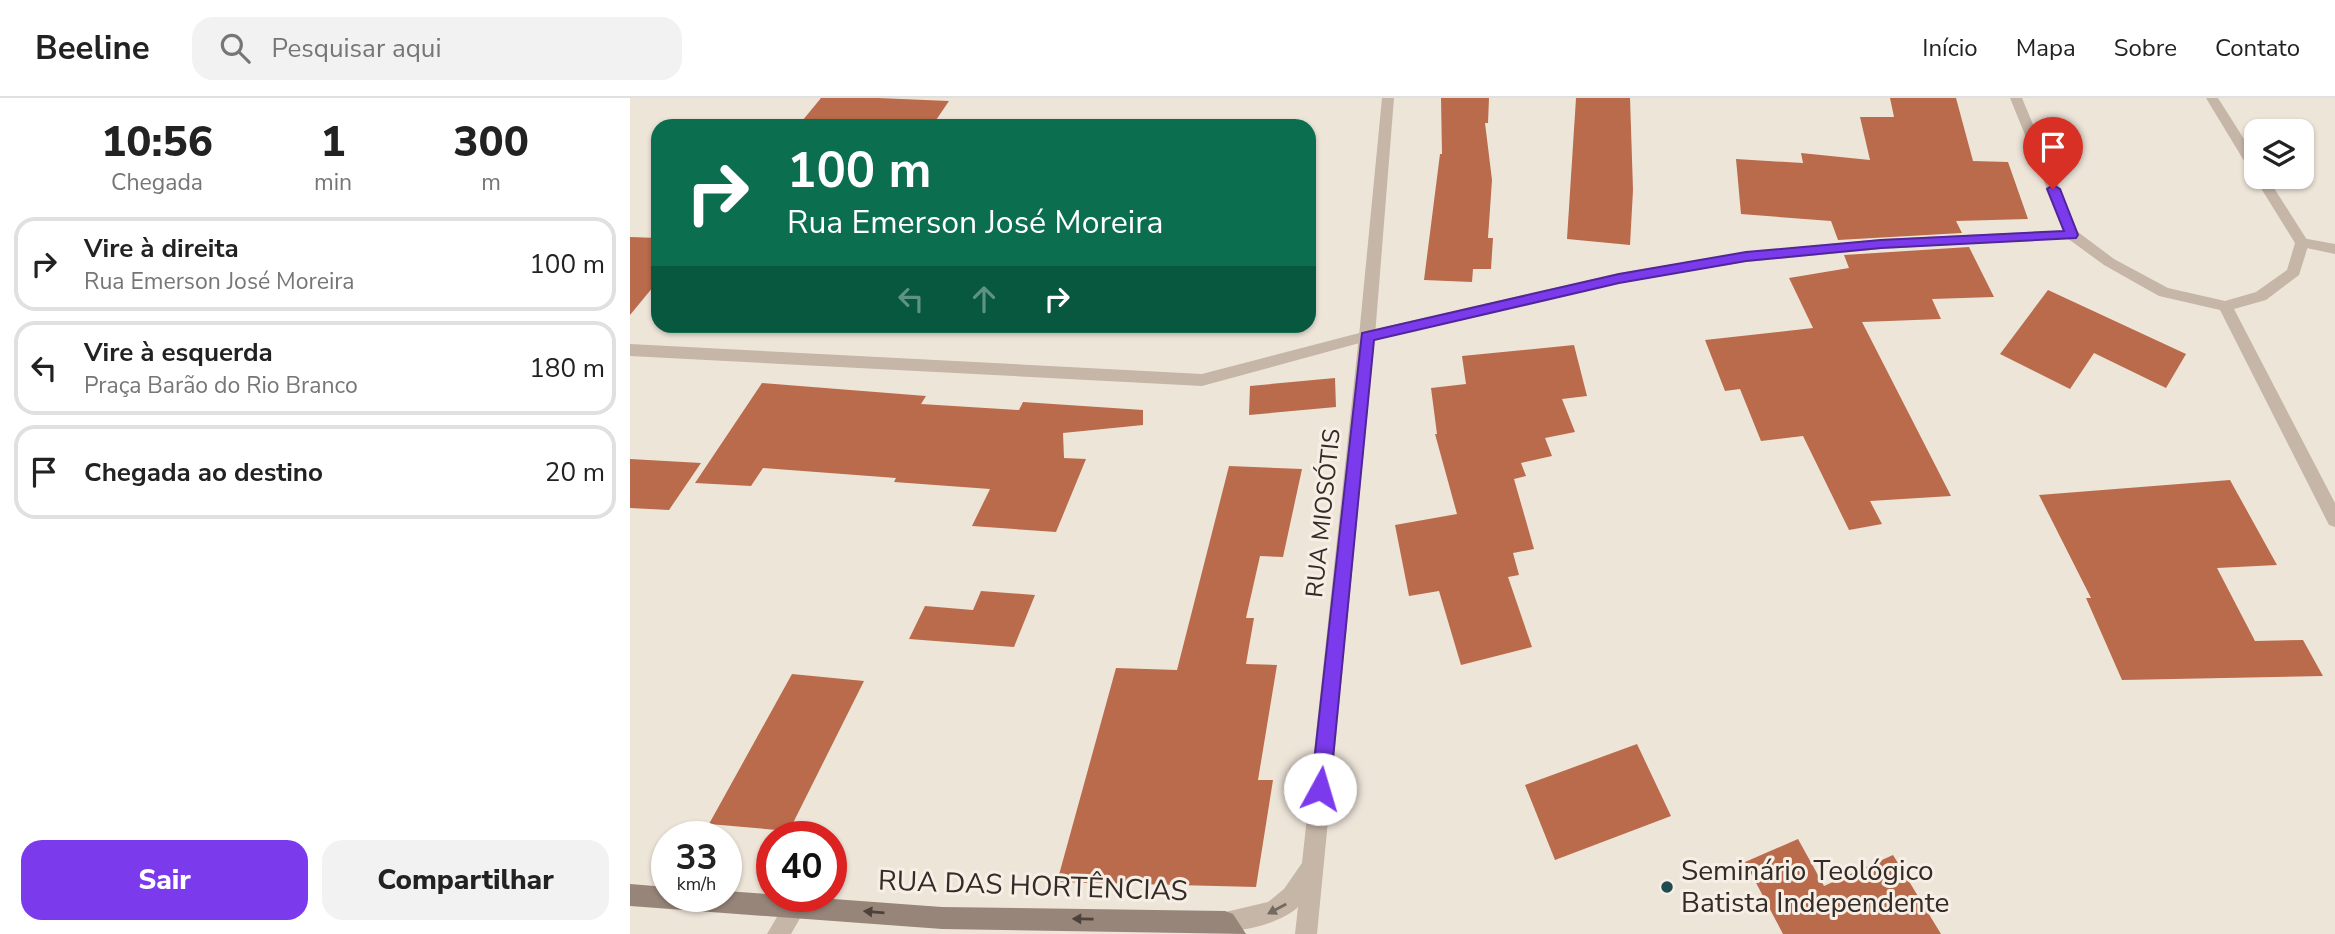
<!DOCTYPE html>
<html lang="pt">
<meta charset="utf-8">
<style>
body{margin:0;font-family:"Nunito Sans",sans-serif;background:#f2f2f2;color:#222;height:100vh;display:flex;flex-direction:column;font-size:26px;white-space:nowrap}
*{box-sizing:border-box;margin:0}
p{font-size:23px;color:#767676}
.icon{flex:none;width:38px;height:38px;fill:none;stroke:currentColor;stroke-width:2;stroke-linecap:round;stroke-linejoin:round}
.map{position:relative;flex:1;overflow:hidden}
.sheet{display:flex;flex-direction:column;background:#fff;width:630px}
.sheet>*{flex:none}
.banner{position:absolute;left:21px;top:21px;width:665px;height:214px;border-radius:21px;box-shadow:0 2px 5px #0004;background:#0b6e4f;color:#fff;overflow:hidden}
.fabs{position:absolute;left:1614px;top:21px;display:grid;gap:14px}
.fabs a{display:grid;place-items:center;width:70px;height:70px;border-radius:14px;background:#fff;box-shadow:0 2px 5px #0004;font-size:35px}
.speed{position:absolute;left:21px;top:723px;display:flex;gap:14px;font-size:35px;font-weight:700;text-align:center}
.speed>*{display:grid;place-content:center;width:91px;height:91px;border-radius:50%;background:#fff;box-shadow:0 2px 5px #0004;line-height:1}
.speed small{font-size:18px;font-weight:400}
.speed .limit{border:10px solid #d22;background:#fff;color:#111}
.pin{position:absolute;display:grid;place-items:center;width:60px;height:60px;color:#fff;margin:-72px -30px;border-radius:50% 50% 50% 0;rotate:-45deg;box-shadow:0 0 7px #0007}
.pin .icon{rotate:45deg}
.me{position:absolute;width:77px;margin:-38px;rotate:6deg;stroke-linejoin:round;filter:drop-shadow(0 0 5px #0008)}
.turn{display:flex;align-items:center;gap:24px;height:147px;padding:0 21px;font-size:32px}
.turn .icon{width:91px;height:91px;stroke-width:2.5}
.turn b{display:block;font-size:49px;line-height:60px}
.lanes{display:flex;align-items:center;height:66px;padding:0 21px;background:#0003;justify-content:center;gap:35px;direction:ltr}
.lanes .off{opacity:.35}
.eta{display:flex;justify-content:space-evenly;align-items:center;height:119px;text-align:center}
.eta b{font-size:42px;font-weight:800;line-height:49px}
.action{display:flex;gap:14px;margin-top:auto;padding:14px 21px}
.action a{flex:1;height:80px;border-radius:21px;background:#7c3aed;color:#fff;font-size:28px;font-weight:800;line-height:80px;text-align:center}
.action a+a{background:#f2f2f2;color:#222}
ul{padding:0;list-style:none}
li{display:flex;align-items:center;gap:21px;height:94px;margin:0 14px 10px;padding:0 7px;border:4px solid #e0e0e0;border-radius:21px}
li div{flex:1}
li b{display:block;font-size:26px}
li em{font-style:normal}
header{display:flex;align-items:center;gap:42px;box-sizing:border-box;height:98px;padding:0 35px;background:#fff;border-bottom:2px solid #e0e0e0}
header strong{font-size:33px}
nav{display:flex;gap:38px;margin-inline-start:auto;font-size:24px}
.search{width:490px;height:63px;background:#f2f2f2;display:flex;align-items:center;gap:18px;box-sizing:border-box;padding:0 24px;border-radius:21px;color:#767676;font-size:26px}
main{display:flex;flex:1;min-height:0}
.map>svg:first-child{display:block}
.building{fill:#ba6b4c}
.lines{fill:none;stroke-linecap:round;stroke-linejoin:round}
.service{fill:#c5b6a7;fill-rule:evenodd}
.minor{fill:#c5b6a7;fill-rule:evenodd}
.tertiary{fill:#c5b6a7;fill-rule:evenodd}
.secondary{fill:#988579;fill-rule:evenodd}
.oneway{fill:#746a61}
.oneway2{fill:#4c423c}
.route{fill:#7c3aed;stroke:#51269a;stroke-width:2}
.poi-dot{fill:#204b50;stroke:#f7efe5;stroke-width:2.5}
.labels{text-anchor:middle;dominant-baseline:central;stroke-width:6;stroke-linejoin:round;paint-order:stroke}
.street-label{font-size:24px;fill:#322b27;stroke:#f7efe5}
.near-poi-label{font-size:28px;fill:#322b27;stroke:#f7efe5;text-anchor:start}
.near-street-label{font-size:28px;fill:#322b27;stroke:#f7efe5}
</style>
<header>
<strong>Beeline</strong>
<div class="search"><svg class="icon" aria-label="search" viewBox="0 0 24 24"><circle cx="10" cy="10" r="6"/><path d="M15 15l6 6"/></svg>Pesquisar aqui</div>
<nav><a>Início</a><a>Mapa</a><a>Sobre</a><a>Contato</a></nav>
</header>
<main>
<section class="sheet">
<div class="eta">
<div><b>10:56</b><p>Chegada</p></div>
<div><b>1</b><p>min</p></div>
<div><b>300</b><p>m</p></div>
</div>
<ul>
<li><svg class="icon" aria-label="right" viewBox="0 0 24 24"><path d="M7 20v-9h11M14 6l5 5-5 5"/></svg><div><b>Vire à direita</b><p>Rua Emerson José Moreira</p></div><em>100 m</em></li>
<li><svg class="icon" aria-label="left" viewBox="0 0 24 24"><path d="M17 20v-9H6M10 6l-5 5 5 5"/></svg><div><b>Vire à esquerda</b><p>Praça Barão do Rio Branco</p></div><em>180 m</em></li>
<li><svg class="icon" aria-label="arrive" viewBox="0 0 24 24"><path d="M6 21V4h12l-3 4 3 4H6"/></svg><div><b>Chegada ao destino</b></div><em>20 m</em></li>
</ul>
<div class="action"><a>Sair</a><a>Compartilhar</a></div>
</section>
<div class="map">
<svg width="1705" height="836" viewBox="0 0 1705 836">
<rect width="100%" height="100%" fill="#eee5d9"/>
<!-- building -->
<g class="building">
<path d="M 191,0 L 248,0 L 319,3 L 302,28 L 168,28 Z"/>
<path d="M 811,0 L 859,0 L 858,25 L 855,25 L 862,82 L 858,140 L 863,140 L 861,171 L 843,171 L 842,184 L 794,182 L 810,56 L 812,56 Z"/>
<path d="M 946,0 L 1000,0 L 1003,92 L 1000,147 L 937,141 Z"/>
<path d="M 1260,0 L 1326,0 L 1343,63 L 1378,64 L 1398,121 L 1326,123 L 1332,135 L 1208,142 L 1201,123 L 1111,116 L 1106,61 L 1173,65 L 1171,55 L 1240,62 L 1230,19 L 1264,19 Z"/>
<path d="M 0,139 L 28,140 L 28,183 L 0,217 Z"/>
<path d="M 1339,149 L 1364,199 L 1302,201 L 1311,221 L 1232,224 L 1321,398 L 1240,403 L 1252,426 L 1219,432 L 1173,338 L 1131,343 L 1110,291 L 1095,293 L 1075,242 L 1183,230 L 1159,180 L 1219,170 L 1214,157 Z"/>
<path d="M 1418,192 L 1556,256 L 1536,290 L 1464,255 L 1440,291 L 1370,256 Z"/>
<path d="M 944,247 L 957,298 L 932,301 L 945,334 L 915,340 L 922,358 L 891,365 L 896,378 L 884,381 L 904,451 L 883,455 L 889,477 L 878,479 L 902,549 L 831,567 L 809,493 L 779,498 L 765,427 L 827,416 L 805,336 L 807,336 L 801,290 L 836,286 L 832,258 Z"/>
<path d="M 705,280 L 706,309 L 619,317 L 620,288 Z"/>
<path d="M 132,285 L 296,298 L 291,306 L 389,312 L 393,304 L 513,312 L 513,327 L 433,335 L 434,360 L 456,361 L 426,434 L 342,428 L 360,391 L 264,384 L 266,380 L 133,370 L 121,388 L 65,385 Z"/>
<path d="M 0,361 L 71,365 L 39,412 L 0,410 Z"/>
<path d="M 599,368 L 672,371 L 653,459 L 630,458 L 616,520 L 624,520 L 616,566 L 647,567 L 628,682 L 643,682 L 626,789 L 427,784 L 486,570 L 547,572 Z"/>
<path d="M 1600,382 L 1647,467 L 1587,470 L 1625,543 L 1673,542 L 1693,578 L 1492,582 L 1456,500 L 1461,500 L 1409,397 Z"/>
<path d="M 351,493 L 405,497 L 384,549 L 279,541 L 295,508 L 343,512 Z"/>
<path d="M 162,576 L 234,583 L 159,733 L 79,726 Z"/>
<path d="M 1007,646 L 1041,718 L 925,762 L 895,687 Z"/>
<path d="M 1168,741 L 1194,788 L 1263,757 L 1311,836 L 1153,836 L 1115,764 Z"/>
</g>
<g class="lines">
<!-- service -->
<path class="service" d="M 163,798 L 174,800 L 177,808 L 161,836 L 137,836 L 158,800 Z"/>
<!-- minor -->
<g class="minor">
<path d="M 1442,132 L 1447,134 L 1447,140 L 1251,151 L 1116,164 L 989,185 L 737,243 L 572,288 L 0,258 L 0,246 L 572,276 L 737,233 L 989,175 L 1116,154 L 1251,141 Z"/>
<path d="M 1672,140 L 1705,146 L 1705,156 L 1667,148 L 1667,142 Z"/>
</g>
<!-- tertiary -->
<g class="tertiary">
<path d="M 752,0 L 764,0 L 745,238 L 687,836 L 665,836 L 668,809 C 652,825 608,836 587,832 L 584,824 L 587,816 L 638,804 L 654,791 L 672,765 L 729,238 Z"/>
<path d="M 1380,0 L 1392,0 L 1448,134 L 1484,161 L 1538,190 L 1595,203 L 1626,194 L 1657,172 L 1665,145 L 1624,79 L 1637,79 L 1679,145 L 1669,177 L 1636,202 L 1604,211 L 1705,405 L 1705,429 L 1699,427 L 1590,212 L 1529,198 L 1474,167 L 1437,140 Z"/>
<path d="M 1576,0 L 1588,0 L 1626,60 L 1626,75 L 1619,71 Z"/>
</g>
<!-- secondary -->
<path class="secondary" d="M 0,786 L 37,789 L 37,798 L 96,798 L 96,793 L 312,809 L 595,813 L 603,816 L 616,836 L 312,831 L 0,808 Z"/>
</g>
<!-- one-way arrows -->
<defs><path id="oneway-solid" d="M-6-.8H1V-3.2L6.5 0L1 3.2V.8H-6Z" transform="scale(1.75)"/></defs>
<use class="oneway" href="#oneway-solid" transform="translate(647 811) rotate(152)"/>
<g class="oneway2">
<use href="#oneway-solid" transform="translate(244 814) rotate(-175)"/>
<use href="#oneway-solid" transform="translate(453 821) rotate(-179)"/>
</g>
<!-- route -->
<path class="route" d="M 1423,87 L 1430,91 L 1448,137 L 1446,140 L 1251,150 L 1116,163 L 989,185 L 744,242 L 700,691 L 697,697 L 690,700 L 684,697 L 681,691 L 732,235 L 989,176 L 1116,154 L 1251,142 L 1434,133 L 1417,91 Z"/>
<!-- markers -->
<circle class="poi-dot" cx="1037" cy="789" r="7"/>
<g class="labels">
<!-- street labels -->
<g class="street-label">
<text transform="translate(693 415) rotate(-84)">RUA MIOSÓTIS</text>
</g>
<!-- near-poi labels -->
<g class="near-poi-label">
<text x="1051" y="773">Seminário Teológico<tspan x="1051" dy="32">Batista Independente</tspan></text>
</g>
<!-- near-street labels -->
<g class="near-street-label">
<text transform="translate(403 788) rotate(2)">RUA DAS HORTÊNCIAS</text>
</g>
</g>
</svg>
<div class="fabs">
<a><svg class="icon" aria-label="layers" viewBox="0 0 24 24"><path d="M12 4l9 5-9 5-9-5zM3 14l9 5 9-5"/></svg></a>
</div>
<div class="speed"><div>33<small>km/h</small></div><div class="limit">40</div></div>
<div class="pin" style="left:1423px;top:91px;background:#d93025"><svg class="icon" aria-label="arrive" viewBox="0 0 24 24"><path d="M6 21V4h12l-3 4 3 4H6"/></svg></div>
<svg class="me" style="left:690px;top:691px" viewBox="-20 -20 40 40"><circle r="19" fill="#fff"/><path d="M0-13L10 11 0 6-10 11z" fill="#7c3aed"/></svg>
<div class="banner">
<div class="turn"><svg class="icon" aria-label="right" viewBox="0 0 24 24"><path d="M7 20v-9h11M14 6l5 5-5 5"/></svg><div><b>100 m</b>Rua Emerson José Moreira</div></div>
<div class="lanes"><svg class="icon off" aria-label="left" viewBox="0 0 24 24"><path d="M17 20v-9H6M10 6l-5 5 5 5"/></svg><svg class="icon off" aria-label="ahead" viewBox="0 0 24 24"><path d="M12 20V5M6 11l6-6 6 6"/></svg><svg class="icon" aria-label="right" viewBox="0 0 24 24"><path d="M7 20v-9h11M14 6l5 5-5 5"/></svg></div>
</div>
</div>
</main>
